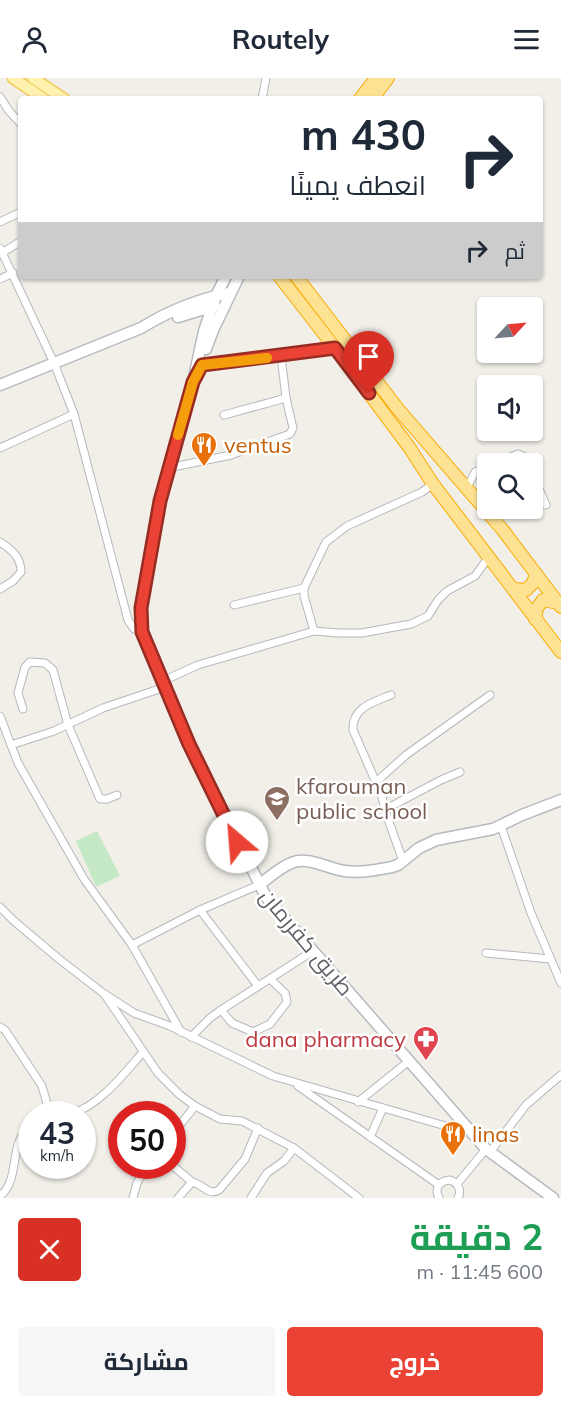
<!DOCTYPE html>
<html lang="ar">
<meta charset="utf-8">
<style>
body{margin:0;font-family:Mulish,Cairo,sans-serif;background:#f6f6f7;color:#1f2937;direction:rtl;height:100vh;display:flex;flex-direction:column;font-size:22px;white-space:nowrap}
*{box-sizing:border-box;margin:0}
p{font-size:20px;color:#747a83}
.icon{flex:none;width:33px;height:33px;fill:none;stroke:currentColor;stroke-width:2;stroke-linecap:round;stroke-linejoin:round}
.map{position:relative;height:1120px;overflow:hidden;direction:ltr}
.side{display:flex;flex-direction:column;background:#fff;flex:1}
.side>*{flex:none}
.banner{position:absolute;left:18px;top:18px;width:525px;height:183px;border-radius:6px;box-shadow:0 2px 4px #0004;direction:rtl;background:#fff;color:#1f2937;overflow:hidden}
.needle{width:39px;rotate:64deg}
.fabs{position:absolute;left:477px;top:219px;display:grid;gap:12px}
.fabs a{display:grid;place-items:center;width:66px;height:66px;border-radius:6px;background:#fff;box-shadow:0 2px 4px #0004;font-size:30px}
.speed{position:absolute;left:18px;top:1023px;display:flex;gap:12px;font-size:30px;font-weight:700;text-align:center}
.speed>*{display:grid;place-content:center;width:78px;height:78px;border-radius:50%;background:#fff;box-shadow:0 2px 4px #0004;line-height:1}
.speed small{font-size:15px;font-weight:400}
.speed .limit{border:9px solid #d22;background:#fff;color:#111}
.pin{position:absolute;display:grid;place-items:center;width:51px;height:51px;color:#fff;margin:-62px -26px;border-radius:50% 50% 50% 0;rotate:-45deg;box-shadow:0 0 6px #0007}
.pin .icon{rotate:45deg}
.me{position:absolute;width:66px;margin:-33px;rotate:333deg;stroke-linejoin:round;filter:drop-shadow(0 0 4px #0008)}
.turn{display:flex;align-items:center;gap:21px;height:126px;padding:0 18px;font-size:27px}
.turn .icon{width:78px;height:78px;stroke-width:2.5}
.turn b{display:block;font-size:42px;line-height:51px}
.then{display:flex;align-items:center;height:57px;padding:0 18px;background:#0003;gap:12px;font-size:22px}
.round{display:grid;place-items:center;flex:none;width:63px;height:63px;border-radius:6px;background:#f6f6f7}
.head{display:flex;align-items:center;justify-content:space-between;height:102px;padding:0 18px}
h1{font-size:36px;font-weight:700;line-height:45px;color:#1e9e55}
.cta{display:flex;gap:12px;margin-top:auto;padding:12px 18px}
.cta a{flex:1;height:69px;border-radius:6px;background:#ea4335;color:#fff;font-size:24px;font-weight:700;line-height:69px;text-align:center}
.cta a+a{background:#f6f6f7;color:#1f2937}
header{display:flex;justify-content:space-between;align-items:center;height:78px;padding:0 18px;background:#fff;font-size:27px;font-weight:700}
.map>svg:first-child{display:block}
.green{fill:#c5e8c5}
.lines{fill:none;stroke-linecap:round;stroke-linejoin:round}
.street-casing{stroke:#b5b8bc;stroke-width:9}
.secondary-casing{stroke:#b6babf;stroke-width:13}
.primary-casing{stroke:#f2c960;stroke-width:13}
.highway-casing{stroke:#f9ab00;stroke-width:14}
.street{stroke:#fff;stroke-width:7}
.secondary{stroke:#fff;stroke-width:10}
.primary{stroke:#fff2af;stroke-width:10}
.highway{stroke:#fde293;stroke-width:12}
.route-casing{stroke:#982c22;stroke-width:15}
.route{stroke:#ea4335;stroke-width:10}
.slow{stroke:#f59e0b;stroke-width:10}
.labels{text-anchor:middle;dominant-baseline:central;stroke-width:5;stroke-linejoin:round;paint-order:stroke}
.food-label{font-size:22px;fill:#c56008;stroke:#fff;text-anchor:start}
.education-label{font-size:22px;fill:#785e54;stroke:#fff;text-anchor:start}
.street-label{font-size:22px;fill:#5f6368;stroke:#fff}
.health-label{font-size:22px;fill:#be3a42;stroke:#fff;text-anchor:end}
</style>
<header><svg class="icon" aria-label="menu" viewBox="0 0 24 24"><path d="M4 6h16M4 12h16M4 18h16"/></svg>Routely<svg class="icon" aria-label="person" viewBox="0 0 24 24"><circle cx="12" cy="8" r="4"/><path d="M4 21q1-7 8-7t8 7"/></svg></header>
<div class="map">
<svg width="561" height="1120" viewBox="0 0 561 1120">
<rect width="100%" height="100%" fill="#f1efe8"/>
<!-- green -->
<path class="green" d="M 97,753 L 120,798 L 96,809 L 76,763 Z"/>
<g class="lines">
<defs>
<g id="street">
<path d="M 0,19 L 9,33 L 21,46"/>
<path d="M 262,21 L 266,0"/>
<path d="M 0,144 L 21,134"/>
<path d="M 0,170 L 54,285 L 74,336 L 128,542 L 134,551 L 142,554"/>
<path d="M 2,175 L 21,163"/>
<path d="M 0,201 L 13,195"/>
<path d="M 196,288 L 335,270"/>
<path d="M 224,337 L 286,320"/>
<path d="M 0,370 L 74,336"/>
<path d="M 494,386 L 518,376 L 525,379 L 529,386"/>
<path d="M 168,390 L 231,377 L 290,356 L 293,350 L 286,320 L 281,278"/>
<path d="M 532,395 L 546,427"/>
<path d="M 467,410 L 475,394 L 488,388"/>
<path d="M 0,464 C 12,472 21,479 21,494 L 13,503 L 0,511"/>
<path d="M 234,527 L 304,510"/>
<path d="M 314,553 L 304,518 L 304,510 L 326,464 L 347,448 L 422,414 L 433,406"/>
<path d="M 163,603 L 198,587 L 314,553 L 338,555 L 362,555 L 411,546 L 428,538 L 438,522 L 447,513 L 475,498 L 488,480"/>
<path d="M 391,617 C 374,624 352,629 353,652 L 381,716 L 388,741 L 403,783"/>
<path d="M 23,631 L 18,615 L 25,589 L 30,584 L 45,585 L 53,592 L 68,647 L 100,721 L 107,721 L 117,717"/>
<path d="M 0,638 L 11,667 L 54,653 L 103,630 L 165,609"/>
<path d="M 11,667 L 18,685 L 84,801 L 132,867"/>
<path d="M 376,704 L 406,677 L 490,617"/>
<path d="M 386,731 L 441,702 L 460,694"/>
<path d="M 501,748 L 531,835 L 561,905"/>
<path d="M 0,829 L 14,843 L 59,881 L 103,915 L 134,935 L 170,948 L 273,998 L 449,1049 L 468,1051"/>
<path d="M 200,832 L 258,908"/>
<path d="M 486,875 L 550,881"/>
<path d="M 105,917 L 158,995 L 180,1017 L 195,1028 L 220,1041 L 242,1043 L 294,1070 L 359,1120"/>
<path d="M 221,932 L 232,945 L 253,954 L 270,946 L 287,924 L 285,915 L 270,901"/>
<path d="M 0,949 L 5,952 L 42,1008 L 50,1036"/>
<path d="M 181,954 L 132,867 L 200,832 L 259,807"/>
<path d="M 191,959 L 210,940 L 221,932 L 313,873"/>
<path d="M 298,1008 L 439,1107"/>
<path d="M 358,1024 L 409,983"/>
<path d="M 71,1036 C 100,1027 123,997 143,974"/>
<path d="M 172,1057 L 195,1028"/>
<path d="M 370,1059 L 383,1030"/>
<path d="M 490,1074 L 526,1027 L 561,997"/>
<path d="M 172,1087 L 192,1104"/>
<path d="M 457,1106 L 486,1071"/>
<path d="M 0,1118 C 22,1101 7,1060 32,1050"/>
<path d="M 133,1120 L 137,1105 L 147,1088"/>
<path d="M 178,1120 L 192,1104 C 203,1106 208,1118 219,1112 L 245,1081 L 258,1050"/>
<path d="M 251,1120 L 267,1095 L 284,1083 L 294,1070"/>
<path d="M 439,1120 C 434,1110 439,1103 450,1102 C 458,1105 462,1112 458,1120"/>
</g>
<g id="secondary">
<path d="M 226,198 L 216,218 L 204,253 L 193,304 L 160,423 L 141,530 L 142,554 L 189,666 L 266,819 L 486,1071 L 553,1120"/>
<path d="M 178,239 L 215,228"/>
<path d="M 206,271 L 214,250 L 239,198"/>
<path d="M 0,307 L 141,250 C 167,234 199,221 229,215"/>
<path d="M 259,807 C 270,799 281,788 294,784 C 311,779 328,791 345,793 C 361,795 376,792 392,789 L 398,787 L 419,770 L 436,762 L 493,751 L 522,737 L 561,722"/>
</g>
<g id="primary">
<path d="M 13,0 L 44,21"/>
<path d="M 33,0 L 64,21"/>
</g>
<g id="highway">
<path d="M 360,21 L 376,0"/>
<path d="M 372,21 L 388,0"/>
<path d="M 279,198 L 335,270 L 409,369 L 433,406 L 561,574"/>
<path d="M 296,198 L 398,331 L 502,451 L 561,529"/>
<path d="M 513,511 L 526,512 L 533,505 L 536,496"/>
<path d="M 535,541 L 537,530 L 543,522 L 558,525"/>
</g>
</defs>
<!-- street casing -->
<use href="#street" class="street-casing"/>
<!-- secondary casing -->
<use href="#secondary" class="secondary-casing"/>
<!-- primary casing -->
<use href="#primary" class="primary-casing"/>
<!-- highway casing -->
<use href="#highway" class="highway-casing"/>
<!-- street -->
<use href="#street" class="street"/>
<!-- secondary -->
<use href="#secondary" class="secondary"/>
<!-- primary -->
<use href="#primary" class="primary"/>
<!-- highway -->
<use href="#highway" class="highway"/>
</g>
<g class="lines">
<defs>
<path id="route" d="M 237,764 L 189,666 L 142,554 L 141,530 L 160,423 L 193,304 L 202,287 L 335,270 L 369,315"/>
</defs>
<!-- route casing -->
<use href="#route" class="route-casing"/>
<!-- route -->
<use href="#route" class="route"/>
<!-- slow -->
<path class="slow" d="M 178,357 L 193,304 L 202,287 L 267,280"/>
</g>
<!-- icons -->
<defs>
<symbol id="restaurant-pin" viewBox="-11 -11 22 30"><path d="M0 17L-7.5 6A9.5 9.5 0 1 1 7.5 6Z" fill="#e8710a" stroke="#fff"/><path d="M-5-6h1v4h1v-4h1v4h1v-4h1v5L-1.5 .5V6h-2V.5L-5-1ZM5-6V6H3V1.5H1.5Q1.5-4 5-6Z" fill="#fff"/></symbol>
<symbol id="school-pin" viewBox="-11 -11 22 30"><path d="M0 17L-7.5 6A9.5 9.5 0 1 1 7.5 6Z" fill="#8d6e63" stroke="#fff"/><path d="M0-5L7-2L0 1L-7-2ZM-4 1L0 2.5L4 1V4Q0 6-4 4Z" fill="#fff"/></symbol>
<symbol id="pharmacy-pin" viewBox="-11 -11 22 30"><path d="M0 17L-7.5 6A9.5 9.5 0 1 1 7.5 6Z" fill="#e0444e" stroke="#fff"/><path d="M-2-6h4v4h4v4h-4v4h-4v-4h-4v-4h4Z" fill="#fff"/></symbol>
</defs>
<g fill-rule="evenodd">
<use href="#restaurant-pin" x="189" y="352" width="30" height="40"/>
<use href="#school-pin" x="262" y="706" width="30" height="40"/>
<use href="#pharmacy-pin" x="411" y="946" width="30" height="40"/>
<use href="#restaurant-pin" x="438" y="1041" width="30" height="40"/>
</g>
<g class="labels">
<!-- food labels -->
<g class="food-label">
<text x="224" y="367">ventus</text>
<text x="472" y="1056">linas</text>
</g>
<!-- education labels -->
<g class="education-label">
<text x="296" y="708">kfarouman<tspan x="296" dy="25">public school</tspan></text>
</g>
<!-- street labels -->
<g class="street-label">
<text transform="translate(307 864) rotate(50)">طريق كفررمان</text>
</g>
<!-- health labels -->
<g class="health-label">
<text x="406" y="961">dana pharmacy</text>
</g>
</g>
</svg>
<div class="fabs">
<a><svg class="needle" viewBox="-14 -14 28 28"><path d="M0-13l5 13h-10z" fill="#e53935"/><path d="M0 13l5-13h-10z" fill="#747a83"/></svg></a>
<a><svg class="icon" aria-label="sound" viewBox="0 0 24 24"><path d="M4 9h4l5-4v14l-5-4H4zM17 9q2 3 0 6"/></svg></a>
<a><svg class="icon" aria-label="search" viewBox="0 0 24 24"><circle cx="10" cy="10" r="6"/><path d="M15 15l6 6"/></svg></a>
</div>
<div class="speed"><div>43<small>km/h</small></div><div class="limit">50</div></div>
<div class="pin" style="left:369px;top:315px;background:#d93025"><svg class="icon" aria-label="arrive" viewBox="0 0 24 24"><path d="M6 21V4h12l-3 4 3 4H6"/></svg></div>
<svg class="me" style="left:237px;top:764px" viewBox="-20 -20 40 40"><circle r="19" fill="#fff"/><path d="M0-13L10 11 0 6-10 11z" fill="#ea4335"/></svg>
<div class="banner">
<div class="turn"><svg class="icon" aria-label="right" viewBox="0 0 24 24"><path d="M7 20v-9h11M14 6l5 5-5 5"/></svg><div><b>430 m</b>انعطف يمينًا</div></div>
<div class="then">ثم<svg class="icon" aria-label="right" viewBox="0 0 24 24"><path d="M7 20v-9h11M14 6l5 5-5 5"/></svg></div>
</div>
</div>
<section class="side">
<div class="head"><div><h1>2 دقيقة</h1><p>600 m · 11:45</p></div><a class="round" style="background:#d93025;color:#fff"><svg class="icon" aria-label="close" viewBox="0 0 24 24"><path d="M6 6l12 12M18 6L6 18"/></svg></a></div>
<div class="cta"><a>خروج</a><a>مشاركة</a></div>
</section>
